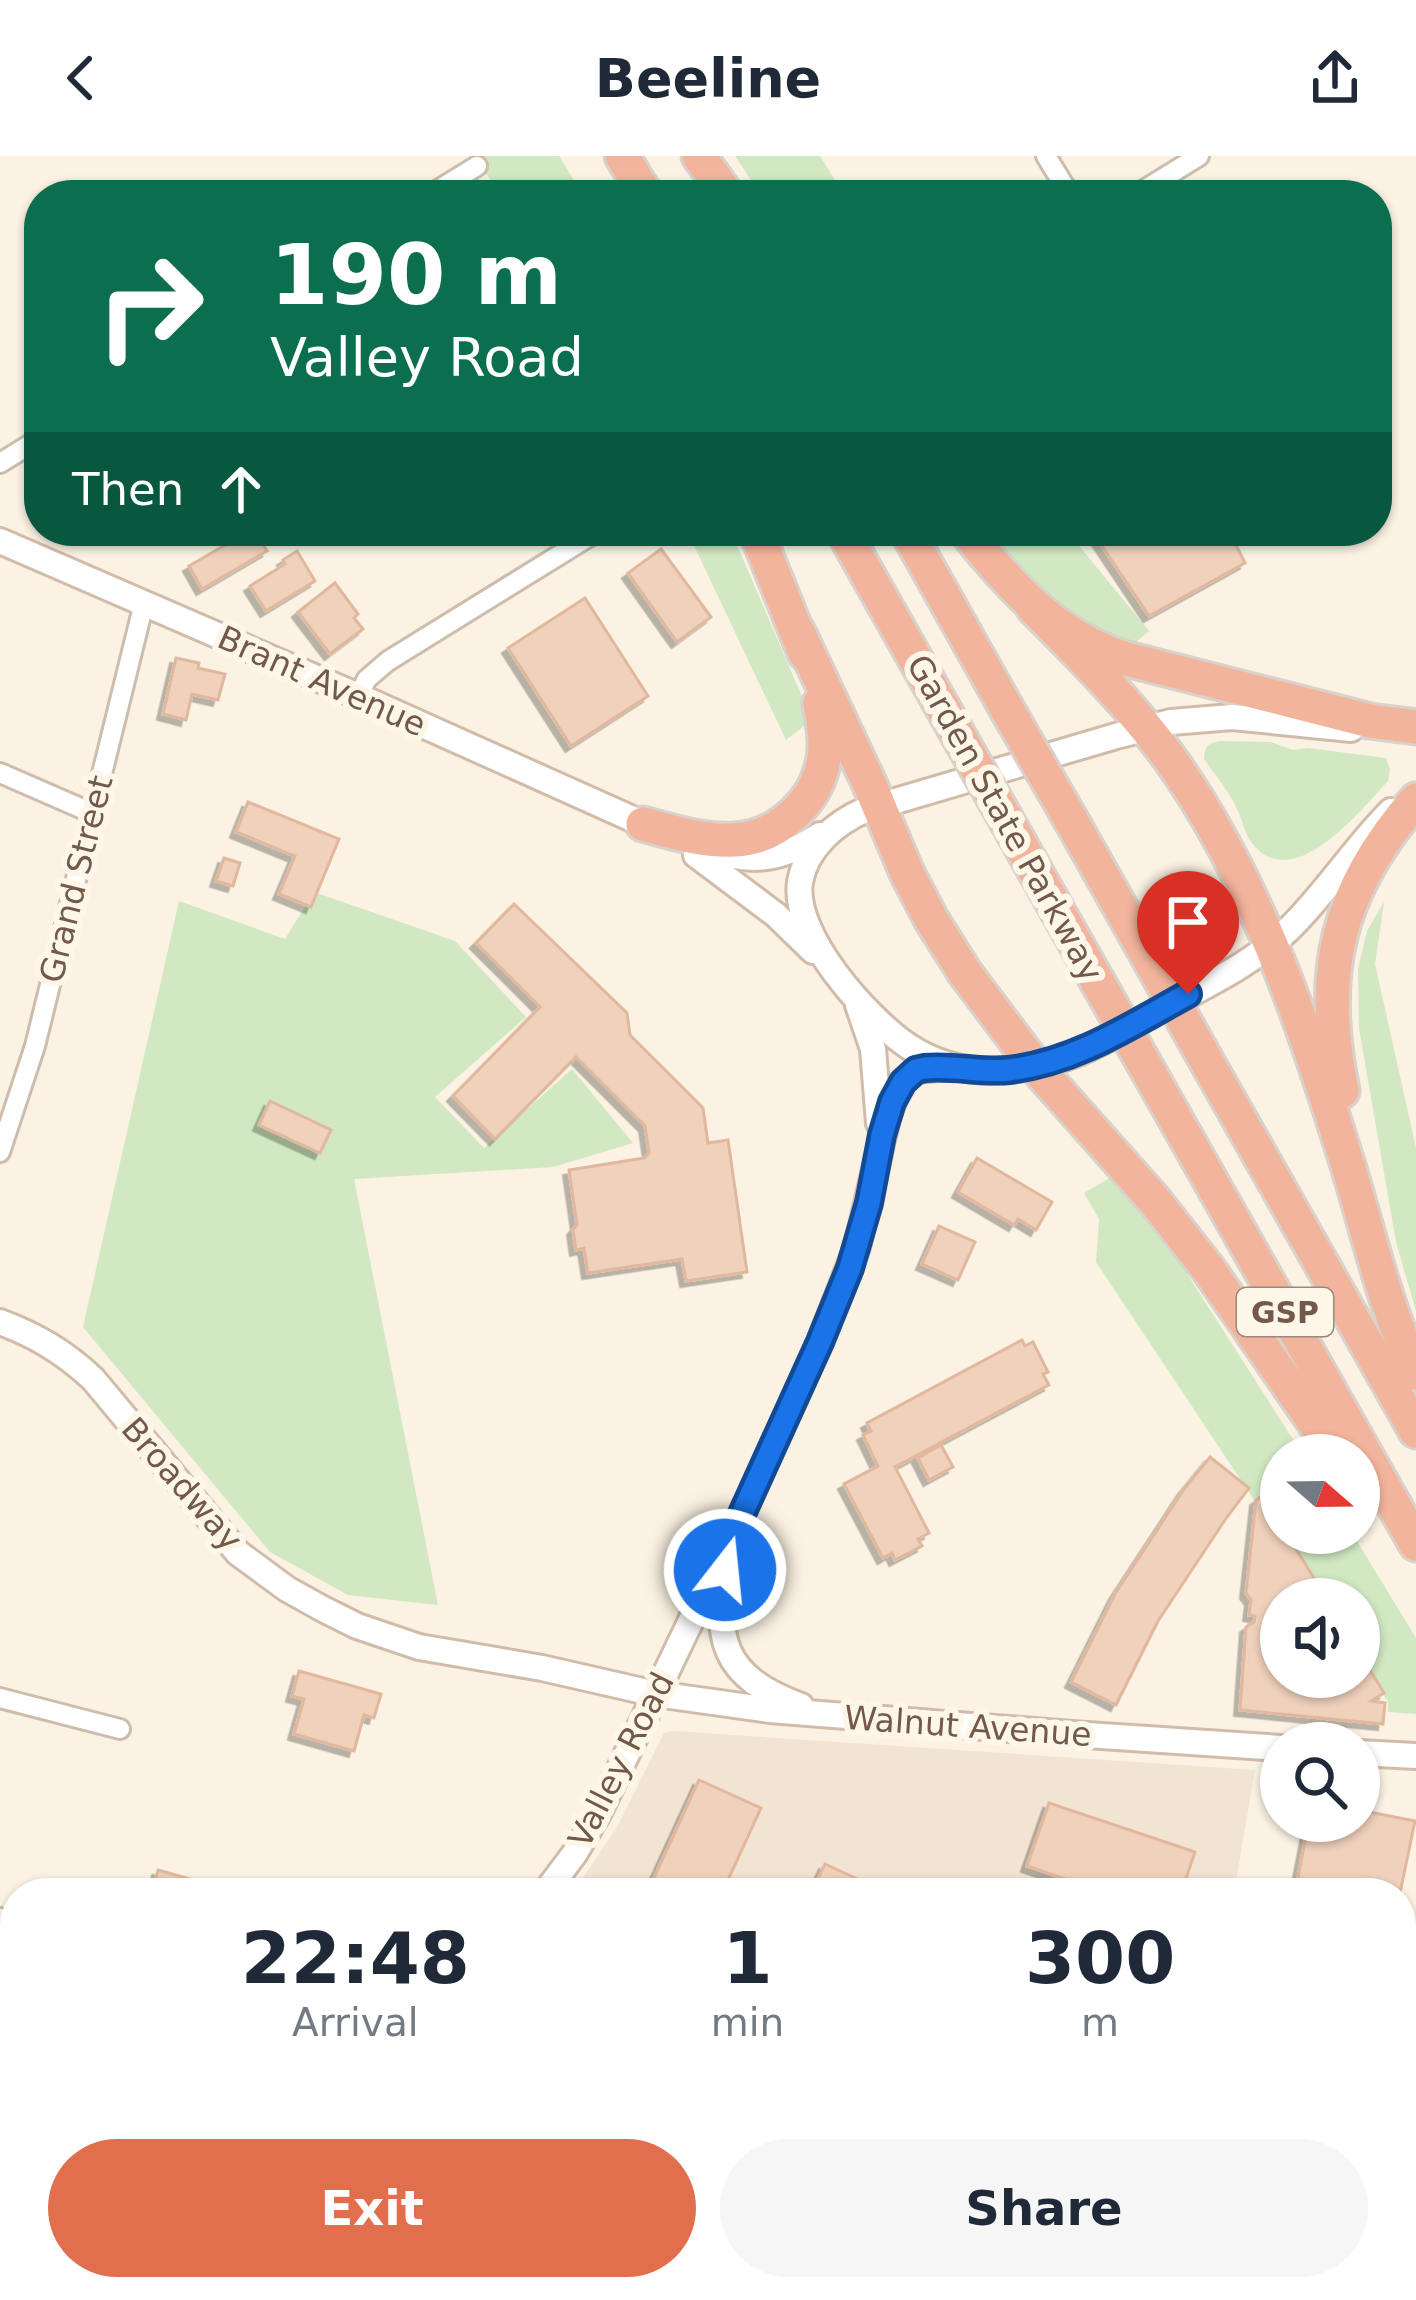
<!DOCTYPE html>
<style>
body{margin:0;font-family:"DejaVu Sans",sans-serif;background:#f6f6f7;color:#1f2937;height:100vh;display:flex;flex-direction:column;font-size:45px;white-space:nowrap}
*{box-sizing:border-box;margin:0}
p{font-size:39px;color:#747a83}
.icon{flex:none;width:66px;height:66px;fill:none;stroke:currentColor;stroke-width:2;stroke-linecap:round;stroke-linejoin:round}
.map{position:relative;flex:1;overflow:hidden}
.drawer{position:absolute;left:0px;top:1722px;width:1416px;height:423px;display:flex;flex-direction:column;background:#fff;border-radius:48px 48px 0 0;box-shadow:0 3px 9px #0004}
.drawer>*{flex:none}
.hud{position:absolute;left:24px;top:24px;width:1368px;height:366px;border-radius:48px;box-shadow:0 3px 9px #0004;background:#0b6e4f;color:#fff;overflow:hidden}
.needle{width:78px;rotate:110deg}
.buttons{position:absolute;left:1260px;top:1278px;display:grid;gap:24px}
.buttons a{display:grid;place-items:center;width:120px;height:120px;border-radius:50%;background:#fff;box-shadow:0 3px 9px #0004;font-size:60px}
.pin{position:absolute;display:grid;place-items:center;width:102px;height:102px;color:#fff;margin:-123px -51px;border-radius:50% 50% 50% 0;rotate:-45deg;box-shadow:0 0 12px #0007}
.pin .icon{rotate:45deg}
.me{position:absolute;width:132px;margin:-66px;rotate:16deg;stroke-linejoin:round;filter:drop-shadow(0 0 9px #0008)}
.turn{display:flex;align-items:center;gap:42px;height:252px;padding:0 48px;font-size:54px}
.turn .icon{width:156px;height:156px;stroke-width:2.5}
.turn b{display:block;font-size:84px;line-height:102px}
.then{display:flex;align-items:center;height:114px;padding:0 48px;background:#0003;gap:24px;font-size:45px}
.eta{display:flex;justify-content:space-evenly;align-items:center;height:204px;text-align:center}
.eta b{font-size:72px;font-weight:700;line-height:84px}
.action{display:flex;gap:24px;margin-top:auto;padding:24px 48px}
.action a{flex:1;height:138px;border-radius:72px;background:#e16f4d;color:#fff;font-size:48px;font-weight:700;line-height:138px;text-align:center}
.action a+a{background:#f6f6f7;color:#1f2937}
header{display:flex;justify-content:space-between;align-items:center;height:156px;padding:0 48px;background:#fff;font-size:54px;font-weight:700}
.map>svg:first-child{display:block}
.residential{fill:#f2e4d2}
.green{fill:#d1e8c2}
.water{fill:#b9dde4;stroke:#9fccd5;stroke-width:3}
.building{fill:#efd1bc;stroke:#e1b89d;stroke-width:3;filter:url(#shadow)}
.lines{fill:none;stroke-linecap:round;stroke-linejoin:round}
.street-casing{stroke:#cebcad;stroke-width:24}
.secondary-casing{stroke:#d1bcaa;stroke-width:30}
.highway-casing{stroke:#d8d1cc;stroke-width:39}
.street{stroke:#fff;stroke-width:18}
.secondary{stroke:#fff;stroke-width:24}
.highway{stroke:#f3b49c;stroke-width:33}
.highway-bridge-casing{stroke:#d8d1cc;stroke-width:39;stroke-linecap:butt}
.highway-bridge{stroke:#f3b49c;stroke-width:33}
.route-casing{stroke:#114b97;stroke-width:30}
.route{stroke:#1a73e8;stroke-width:21}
.labels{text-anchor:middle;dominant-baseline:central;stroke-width:12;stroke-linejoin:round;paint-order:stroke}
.shield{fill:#fef6e9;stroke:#9c887a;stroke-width:3}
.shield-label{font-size:30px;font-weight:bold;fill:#72594a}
.street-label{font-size:33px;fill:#72594a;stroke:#fef6e9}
</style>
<header><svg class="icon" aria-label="back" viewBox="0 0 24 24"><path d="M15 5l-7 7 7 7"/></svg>Beeline<svg class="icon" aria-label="share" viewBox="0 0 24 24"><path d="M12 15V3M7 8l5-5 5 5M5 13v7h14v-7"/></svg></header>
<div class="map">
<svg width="1416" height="2144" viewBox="0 0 1416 2144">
<defs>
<filter id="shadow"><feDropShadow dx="-5.5" dy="5.5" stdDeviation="0" flood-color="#0004"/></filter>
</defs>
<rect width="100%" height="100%" fill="#fbf2e3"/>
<!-- residential -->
<path class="residential" d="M 674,1575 L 1255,1614 L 1234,1737 L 573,1737 L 617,1671 L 664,1577 Z"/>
<!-- green -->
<g class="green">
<path d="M 475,0 L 559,0 L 583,39 L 500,39 Z"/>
<path d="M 735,0 L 820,0 L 844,39 L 761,39 Z"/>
<path d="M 687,375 L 731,375 L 812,564 L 786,584 Z"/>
<path d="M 989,375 L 1067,375 L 1149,475 L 1128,493 L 1055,458 Z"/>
<path d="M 1220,585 L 1271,586 L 1293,594 L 1308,592 L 1386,602 L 1390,614 L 1388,625 C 1360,655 1292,741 1251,686 C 1244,676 1242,662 1236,651 C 1228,634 1215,619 1204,603 C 1205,591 1207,587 1220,585 Z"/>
<path d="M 314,736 L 455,785 L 526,861 L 435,941 L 484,992 L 572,913 L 633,987 L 553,1011 L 354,1023 L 438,1449 L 348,1439 L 270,1396 L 83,1171 L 179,745 L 285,783 Z"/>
<path d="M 1384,746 L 1375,808 L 1416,992 L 1416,1155 L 1396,1086 L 1359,872 L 1358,813 L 1367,775 Z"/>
<path d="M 1111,1021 L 1175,1099 L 1303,1299 L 1281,1299 L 1281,1377 L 1352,1377 L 1416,1482 L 1416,1558 L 1388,1556 L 1388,1546 L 1359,1502 L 1359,1443 L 1320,1443 L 1096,1106 L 1099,1063 L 1084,1037 Z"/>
<path d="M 1416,1975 L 1416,2144 L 541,2144 L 545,2130 L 1401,2130 L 1401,2022 L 1404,2022 Z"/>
<path d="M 186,2130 L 323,2130 L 324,2144 L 205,2144 Z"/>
</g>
<!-- water -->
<path class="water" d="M 1055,2130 L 1351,2130 L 1351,2144 L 1054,2144 Z"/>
<!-- building -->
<g class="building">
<path d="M 249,375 L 255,375 L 267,395 L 202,433 L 189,410 Z"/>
<path d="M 1092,375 L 1229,375 L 1245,407 L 1149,460 Z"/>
<path d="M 661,393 L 711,461 L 677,486 L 628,417 Z"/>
<path d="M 297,395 L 315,425 L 266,455 L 250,430 L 285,408 L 283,404 Z"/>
<path d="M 335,427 L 358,458 L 354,462 L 363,473 L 330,498 L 298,456 Z"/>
<path d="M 585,442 L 648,540 L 571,590 L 508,492 Z"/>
<path d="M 176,502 L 199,507 L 198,512 L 225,518 L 218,544 L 192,538 L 186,564 L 163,558 Z"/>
<path d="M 248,646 L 339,683 L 311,751 L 279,738 L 295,700 L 236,676 Z"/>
<path d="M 224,702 L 240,707 L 233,730 L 216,725 Z"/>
<path d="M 514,748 L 627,857 L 630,879 L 703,952 L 708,987 L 728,984 L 747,1116 L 686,1125 L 682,1103 L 588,1117 L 584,1092 L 576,1094 L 573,1074 L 577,1069 L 569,1014 L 644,1002 L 649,997 L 645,970 L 576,901 L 495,983 L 453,940 L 540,851 L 476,787 Z"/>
<path d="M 270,945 L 331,974 L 320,997 L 259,969 Z"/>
<path d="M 977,1002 L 1052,1046 L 1036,1074 L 1018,1063 L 1014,1069 L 958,1036 Z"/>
<path d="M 939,1070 L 975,1086 L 958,1124 L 922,1108 Z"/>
<path d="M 1022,1184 L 1025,1190 L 1033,1186 L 1048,1216 L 1043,1218 L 1049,1229 L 895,1311 L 929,1377 L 918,1383 L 922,1390 L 895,1404 L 892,1397 L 883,1402 L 844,1328 L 878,1310 L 863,1279 L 871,1275 L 867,1267 Z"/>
<path d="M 941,1289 L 953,1311 L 929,1324 L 918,1302 Z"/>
<path d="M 1210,1301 L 1249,1332 L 1227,1361 L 1158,1465 L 1116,1549 L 1071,1526 L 1115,1438 L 1184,1333 Z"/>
<path d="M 1266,1337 L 1281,1360 L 1281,1377 L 1286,1377 L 1327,1443 L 1281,1443 L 1281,1521 L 1359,1521 L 1359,1496 L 1384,1537 L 1371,1545 L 1385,1547 L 1383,1568 L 1240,1554 L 1246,1471 L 1254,1466 L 1255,1460 L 1249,1459 L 1251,1444 L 1246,1437 L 1256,1344 Z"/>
<path d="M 299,1515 L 381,1538 L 374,1562 L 364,1559 L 354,1595 L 294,1578 L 304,1543 L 292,1540 Z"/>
<path d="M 699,1624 L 761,1652 L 722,1737 L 647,1737 Z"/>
<path d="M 1049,1647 L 1195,1696 L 1181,1737 L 1107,1737 L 1027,1710 Z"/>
<path d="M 1359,1654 L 1415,1665 L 1400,1737 L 1295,1737 L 1309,1665 L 1359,1665 Z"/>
<path d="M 825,1708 L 888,1737 L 811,1737 Z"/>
<path d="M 158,1714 L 239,1737 L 152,1737 Z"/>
</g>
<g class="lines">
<defs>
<g id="street">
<path d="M 1046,0 L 1070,39"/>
<path d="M 430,39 L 477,10"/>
<path d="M 1136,39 L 1199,0"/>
<path d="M 0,307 L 39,283"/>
<path d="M 358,540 L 367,523 L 388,505 L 598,375"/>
<path d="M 0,617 L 92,657"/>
<path d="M 0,996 L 35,890 L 144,447"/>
<path d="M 0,1542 L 120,1573"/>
<path d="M 0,1762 L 15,1766"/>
<path d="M 0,1978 L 15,1982"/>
</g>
<g id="secondary">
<path d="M 0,385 L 358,540 L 657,674"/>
<path d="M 1351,573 L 1232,561 L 1171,566 L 1116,580 L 865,654 C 835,667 806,692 800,726 C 792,779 867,862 908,890 C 920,898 935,905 949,909 C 987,920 1030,914 1067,901 C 1095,892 1122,874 1149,860 C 1196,834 1249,811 1289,773 C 1326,737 1354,692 1391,655"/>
<path d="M 700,692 C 749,707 777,707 820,679"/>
<path d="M 696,699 L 776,759 L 813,795"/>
<path d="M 858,849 L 873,893 L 879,967"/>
<path d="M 0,1166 C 37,1180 64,1196 93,1223 L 238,1397 L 287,1433 L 323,1453 L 357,1470 L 419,1491 L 542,1512 L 656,1538 L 770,1554 L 1072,1578 L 1281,1592"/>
<path d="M 727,1404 C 714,1483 720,1520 801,1550"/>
<path d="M 1359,1597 L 1416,1600"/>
<path d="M 545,1737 L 575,1697 L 599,1656 L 736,1371 L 820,1186 L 857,1091 L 887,962 L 897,935 L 903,926 L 916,914 L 948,911"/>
<path d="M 31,2144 L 37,2130"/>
</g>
<g id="highway">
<path d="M 622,0 L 646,39"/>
<path d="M 699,0 L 727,39"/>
<path d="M 756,375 L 805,497"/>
<path d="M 843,375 L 961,584"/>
<path d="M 907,375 L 1008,555"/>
<path d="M 966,375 C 1010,430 1054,479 1123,502 L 1370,565 L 1416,571"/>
<path d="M 1033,451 C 1080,499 1128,546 1168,600 C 1255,721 1301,860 1345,1000 C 1368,1073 1383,1147 1416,1217"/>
<path d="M 798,476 L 870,629 L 907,717 L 931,763 L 965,817 L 1035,910 L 1154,1044 L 1209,1114 L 1337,1299"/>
<path d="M 1071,664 L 1141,788"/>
<path d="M 643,668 C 672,676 704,686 735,684 C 778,682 818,645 824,602 C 827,584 823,565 820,547"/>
<path d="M 1021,690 L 1092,816"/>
<path d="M 1202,897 L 1416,1275"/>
<path d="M 1154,925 L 1416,1388"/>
<path d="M 1342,935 C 1318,818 1336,735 1416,644"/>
</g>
</defs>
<!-- street casing -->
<use href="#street" class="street-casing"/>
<!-- secondary casing -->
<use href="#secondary" class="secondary-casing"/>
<!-- highway casing -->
<use href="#highway" class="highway-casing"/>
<!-- street -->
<use href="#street" class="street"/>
<!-- secondary -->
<use href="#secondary" class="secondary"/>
<!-- highway -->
<use href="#highway" class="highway"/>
<defs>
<g id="highway-bridge">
<path d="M 1008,555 L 1071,664"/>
<path d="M 961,584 L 1021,690"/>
<path d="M 1141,788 L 1202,897"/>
<path d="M 1092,816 L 1154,925"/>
</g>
</defs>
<!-- highway-bridge casing -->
<use href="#highway-bridge" class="highway-bridge-casing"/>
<!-- highway-bridge -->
<use href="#highway-bridge" class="highway-bridge"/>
</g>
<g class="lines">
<defs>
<path id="route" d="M 725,1414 L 736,1371 L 820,1186 L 850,1112 L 869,1047 L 882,979 L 892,946 L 903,926 L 916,914 L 925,912 C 953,909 981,917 1009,914 C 1075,906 1130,870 1188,838"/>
</defs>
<!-- route casing -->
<use href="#route" class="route-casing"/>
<!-- route -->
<use href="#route" class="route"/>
</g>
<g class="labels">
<!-- shield labels -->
<rect class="shield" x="1237" y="1132" width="96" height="48" rx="9"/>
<g class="shield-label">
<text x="1285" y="1156">GSP</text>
</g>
<!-- street labels -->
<g class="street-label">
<text transform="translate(322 525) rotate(24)">Brant Avenue</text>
<text transform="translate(1005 662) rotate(61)">Garden State Parkway</text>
<text transform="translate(76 723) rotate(-76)">Grand Street</text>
<text transform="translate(182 1328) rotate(49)">Broadway</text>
<text transform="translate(968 1570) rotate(4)">Walnut Avenue</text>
<text transform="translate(621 1604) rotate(-63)">Valley Road</text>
</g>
</g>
</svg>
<div class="buttons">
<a><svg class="needle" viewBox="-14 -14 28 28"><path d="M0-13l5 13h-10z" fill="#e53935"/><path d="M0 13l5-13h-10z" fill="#747a83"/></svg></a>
<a><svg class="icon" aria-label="sound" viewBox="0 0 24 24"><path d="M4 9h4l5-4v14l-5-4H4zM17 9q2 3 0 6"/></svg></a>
<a><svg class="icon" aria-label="search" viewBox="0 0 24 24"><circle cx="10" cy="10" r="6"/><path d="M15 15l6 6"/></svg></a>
</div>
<div class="pin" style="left:1188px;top:838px;background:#d93025"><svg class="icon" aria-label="arrive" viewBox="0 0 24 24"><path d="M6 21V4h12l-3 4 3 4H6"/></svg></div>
<svg class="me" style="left:725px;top:1414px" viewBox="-20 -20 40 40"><circle r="17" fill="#1a73e8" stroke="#fff" stroke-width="3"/><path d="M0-11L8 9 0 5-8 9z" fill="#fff"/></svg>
<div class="hud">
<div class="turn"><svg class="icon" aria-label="right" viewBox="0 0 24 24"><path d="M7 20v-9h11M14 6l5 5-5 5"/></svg><div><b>190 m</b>Valley Road</div></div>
<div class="then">Then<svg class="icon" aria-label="ahead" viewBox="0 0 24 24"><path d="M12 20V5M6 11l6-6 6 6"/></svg></div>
</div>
<section class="drawer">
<div class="eta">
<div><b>22:48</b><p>Arrival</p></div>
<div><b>1</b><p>min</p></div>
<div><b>300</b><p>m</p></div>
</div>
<div class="action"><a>Exit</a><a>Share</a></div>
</section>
</div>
